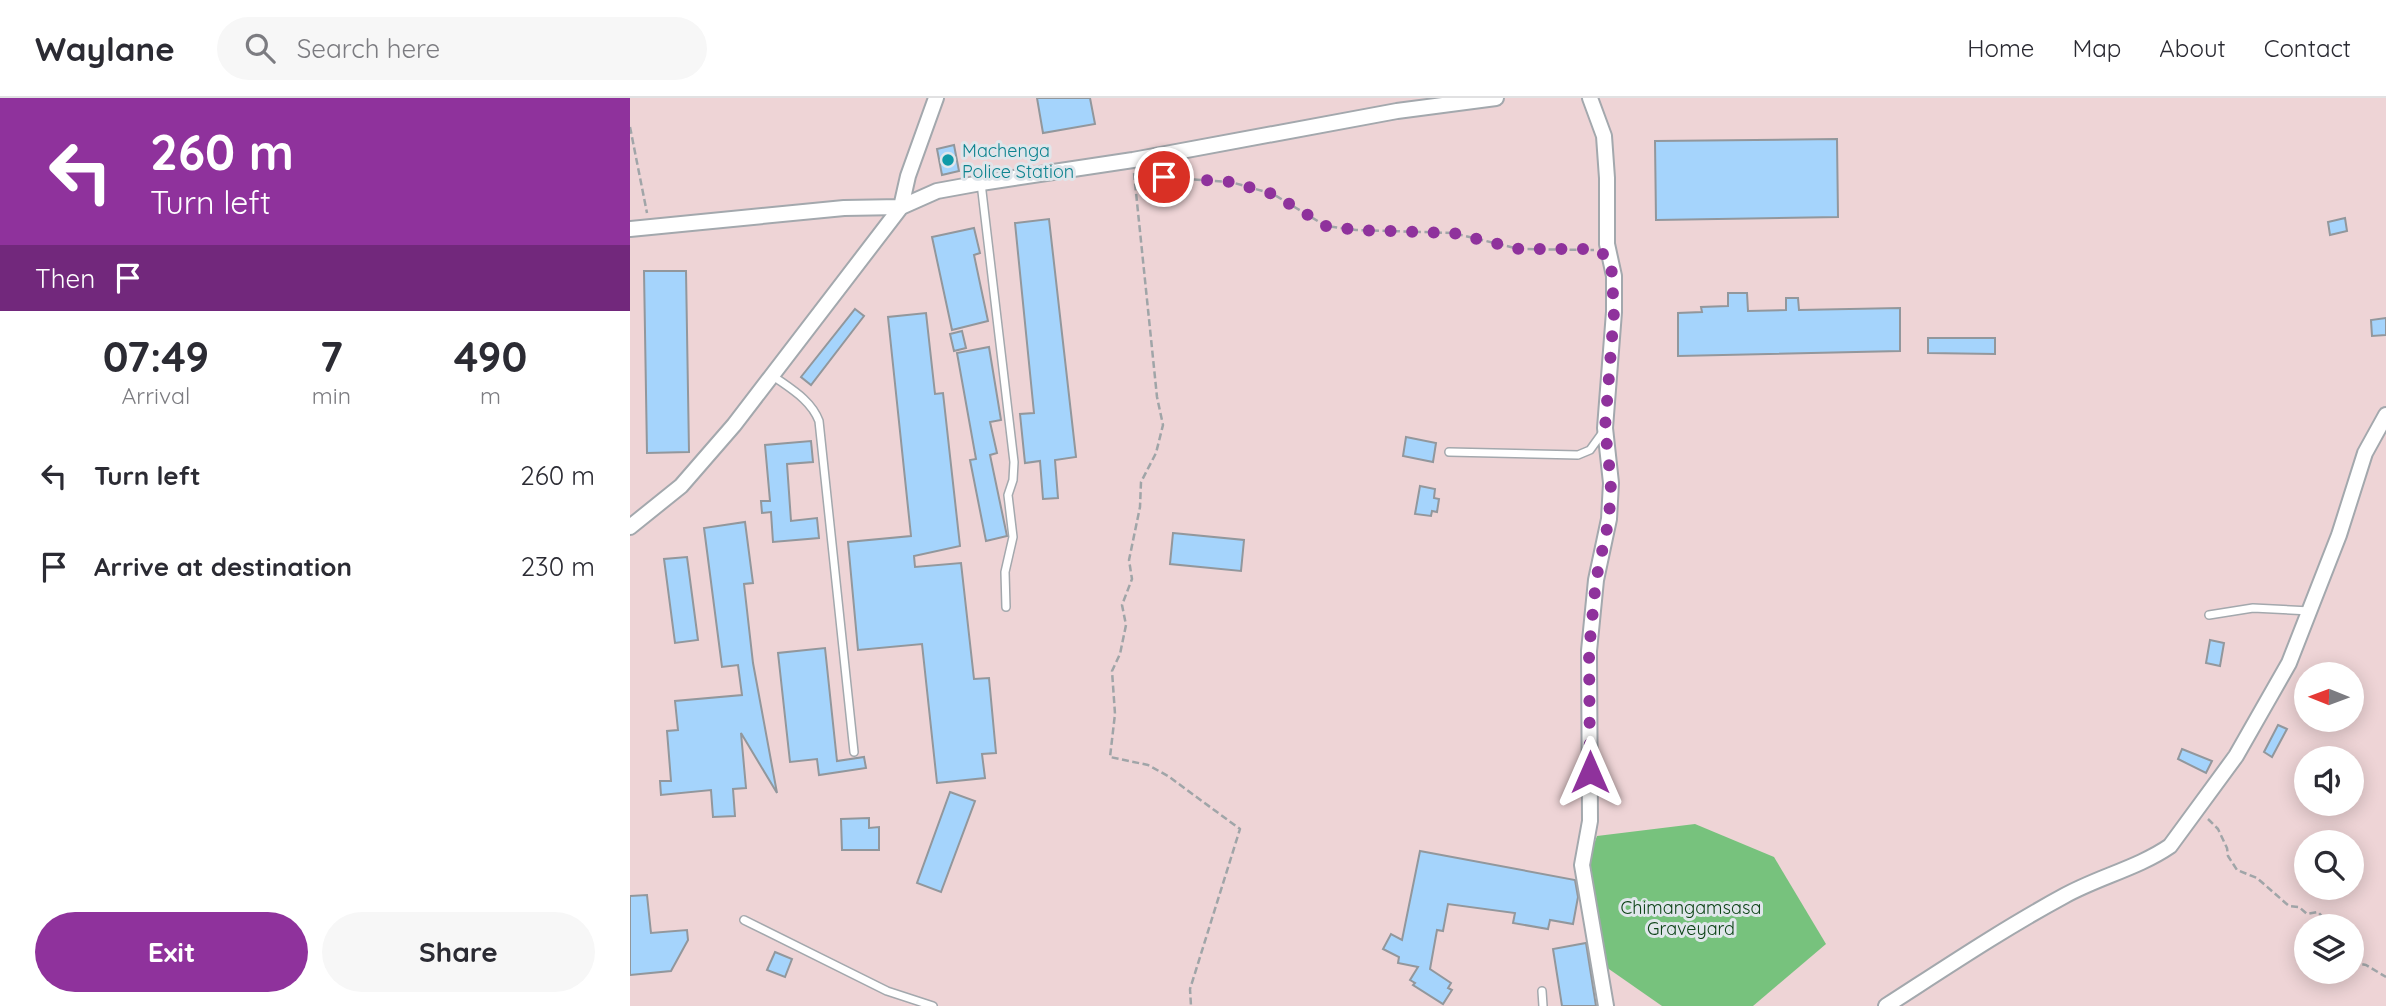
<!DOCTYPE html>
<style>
body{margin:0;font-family:Quicksand,sans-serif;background:#f7f7f7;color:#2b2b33;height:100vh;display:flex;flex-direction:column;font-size:26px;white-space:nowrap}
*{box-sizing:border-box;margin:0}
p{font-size:23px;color:#7c7c81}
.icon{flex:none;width:38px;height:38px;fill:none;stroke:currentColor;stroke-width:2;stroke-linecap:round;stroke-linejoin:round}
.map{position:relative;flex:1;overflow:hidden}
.panel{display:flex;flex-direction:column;background:#fff;width:630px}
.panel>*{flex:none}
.banner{background:#8f329c;color:#fff;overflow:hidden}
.needle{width:46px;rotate:271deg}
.buttons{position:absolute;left:1664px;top:564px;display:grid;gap:14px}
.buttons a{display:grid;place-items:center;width:70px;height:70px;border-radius:50%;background:#fff;box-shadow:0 4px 18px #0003;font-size:35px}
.pin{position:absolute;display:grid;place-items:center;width:60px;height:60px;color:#fff;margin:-30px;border:4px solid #fff;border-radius:50%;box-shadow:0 2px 7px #0007}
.me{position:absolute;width:77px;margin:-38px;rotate:0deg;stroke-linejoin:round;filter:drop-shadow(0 0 5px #0008)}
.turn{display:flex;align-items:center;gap:24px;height:147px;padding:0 35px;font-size:32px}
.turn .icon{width:91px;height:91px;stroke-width:2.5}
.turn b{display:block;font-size:49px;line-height:60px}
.then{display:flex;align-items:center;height:66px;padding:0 35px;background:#0003;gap:14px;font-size:26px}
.eta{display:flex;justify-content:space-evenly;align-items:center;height:119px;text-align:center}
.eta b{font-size:42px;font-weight:700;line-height:49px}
.cta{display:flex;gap:14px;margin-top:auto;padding:14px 35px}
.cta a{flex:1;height:80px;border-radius:42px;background:#8f329c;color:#fff;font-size:28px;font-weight:700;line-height:80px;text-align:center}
.cta a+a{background:#f7f7f7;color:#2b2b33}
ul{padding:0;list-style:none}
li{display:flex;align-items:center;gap:21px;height:91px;padding:0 35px}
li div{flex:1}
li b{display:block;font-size:26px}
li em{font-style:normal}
header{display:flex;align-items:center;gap:42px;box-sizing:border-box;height:98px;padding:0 35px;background:#fff;border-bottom:2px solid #e1e1e2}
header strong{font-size:33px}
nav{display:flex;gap:38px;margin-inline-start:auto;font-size:24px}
.search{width:490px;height:63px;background:#f7f7f7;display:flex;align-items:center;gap:18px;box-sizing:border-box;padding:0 24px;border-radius:38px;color:#7c7c81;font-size:26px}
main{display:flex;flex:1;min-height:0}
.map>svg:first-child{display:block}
.commercial{fill:#eed4d6;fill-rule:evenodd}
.forest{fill:#77c27d}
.building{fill:#a5d4fc;stroke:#92979c;stroke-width:2}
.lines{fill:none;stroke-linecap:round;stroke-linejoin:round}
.lane-casing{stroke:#a3a8ad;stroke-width:10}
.street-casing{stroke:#a3a8ad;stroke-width:18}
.path{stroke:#a0a5a8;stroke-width:2.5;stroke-dasharray:7 3.5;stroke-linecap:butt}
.lane{stroke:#fff;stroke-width:7}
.street{stroke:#fff;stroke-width:14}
.route{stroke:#8f329c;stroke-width:12;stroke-dasharray:0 21.6}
.culture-dot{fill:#0f9aa8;stroke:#e0e6eb;stroke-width:2.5}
.labels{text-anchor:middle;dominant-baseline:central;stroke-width:6;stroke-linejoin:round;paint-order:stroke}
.culture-label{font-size:18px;fill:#0d838f;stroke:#e0e6eb;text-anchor:start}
.park-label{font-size:18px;fill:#0d4417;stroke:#e0e6eb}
</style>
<header>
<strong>Waylane</strong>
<div class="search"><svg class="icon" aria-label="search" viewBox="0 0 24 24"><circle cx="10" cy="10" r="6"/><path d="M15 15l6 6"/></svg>Search here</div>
<nav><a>Home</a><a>Map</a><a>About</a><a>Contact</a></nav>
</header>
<main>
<section class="panel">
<div class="banner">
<div class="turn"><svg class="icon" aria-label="left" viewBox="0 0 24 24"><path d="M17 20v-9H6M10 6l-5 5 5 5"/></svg><div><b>260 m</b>Turn left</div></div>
<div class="then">Then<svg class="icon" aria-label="arrive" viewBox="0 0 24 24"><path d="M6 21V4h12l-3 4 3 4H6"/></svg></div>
</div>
<div class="eta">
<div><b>07:49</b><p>Arrival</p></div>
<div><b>7</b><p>min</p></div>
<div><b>490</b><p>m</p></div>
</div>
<ul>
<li><svg class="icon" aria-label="left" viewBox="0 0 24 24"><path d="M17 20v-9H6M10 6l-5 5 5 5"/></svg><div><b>Turn left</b></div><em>260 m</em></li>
<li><svg class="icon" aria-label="arrive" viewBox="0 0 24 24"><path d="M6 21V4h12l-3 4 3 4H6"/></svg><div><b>Arrive at destination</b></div><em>230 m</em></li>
</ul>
<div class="cta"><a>Exit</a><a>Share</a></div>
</section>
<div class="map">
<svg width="1756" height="908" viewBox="0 0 1756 908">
<rect width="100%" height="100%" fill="#e0e6eb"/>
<!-- commercial -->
<path class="commercial" d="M 0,0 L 1756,0 L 1756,908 L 0,908 ZM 1676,576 L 1722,576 L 1722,621 L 1676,621 ZM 1676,660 L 1722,660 L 1722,705 L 1676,705 ZM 1676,744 L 1722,744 L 1722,789 L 1676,789 ZM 1676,828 L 1722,828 L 1722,873 L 1676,873 Z"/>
<!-- forest -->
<path class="forest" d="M 1065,726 L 1144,759 L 1196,846 L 1123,908 L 1032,908 L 976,869 L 957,765 L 967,738 Z"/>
<!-- building -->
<g class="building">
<path d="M 407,0 L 460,0 L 465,26 L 413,35 Z"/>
<path d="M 1207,41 L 1208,119 L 1026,122 L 1025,43 Z"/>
<path d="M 324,47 L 329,73 L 312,77 L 307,51 Z"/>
<path d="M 1715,120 L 1717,133 L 1700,137 L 1698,124 Z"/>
<path d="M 419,121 L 446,359 L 425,362 L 428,400 L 413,401 L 410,363 L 395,365 L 390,316 L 404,315 L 385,125 Z"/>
<path d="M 344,130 L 350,155 L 344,157 L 358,223 L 322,232 L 302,139 Z"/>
<path d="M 14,173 L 56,173 L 59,354 L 17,355 Z"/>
<path d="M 1098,195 L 1117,195 L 1118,213 L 1156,212 L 1156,200 L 1168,200 L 1169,212 L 1270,210 L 1270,253 L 1048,258 L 1048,215 L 1072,214 L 1071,209 L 1098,208 Z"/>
<path d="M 225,211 L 234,218 L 181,287 L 171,279 Z"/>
<path d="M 296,215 L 305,296 L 313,295 L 330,448 L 284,458 L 285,469 L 331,465 L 344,581 L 359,580 L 366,655 L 352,656 L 355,680 L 307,685 L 292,546 L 228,552 L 218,444 L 281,438 L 258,219 Z"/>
<path d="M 1756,220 L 1756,237 L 1742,238 L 1741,222 Z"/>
<path d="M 332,233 L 336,250 L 324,253 L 320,236 Z"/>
<path d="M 1298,240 L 1365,240 L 1365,256 L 1298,255 Z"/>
<path d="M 359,249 L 371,322 L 360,324 L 367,355 L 360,357 L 377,438 L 356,443 L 340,362 L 346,361 L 327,255 Z"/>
<path d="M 776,339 L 806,345 L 803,364 L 773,358 Z"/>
<path d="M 181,343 L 183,364 L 157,366 L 161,423 L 187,420 L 189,440 L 143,444 L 141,414 L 132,415 L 131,403 L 140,403 L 135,347 Z"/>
<path d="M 790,388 L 805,391 L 804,400 L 809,401 L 807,414 L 802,413 L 801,418 L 785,416 Z"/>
<path d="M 115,424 L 123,485 L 114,486 L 123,565 L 147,695 L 111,635 L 116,690 L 103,691 L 105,718 L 83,719 L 81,692 L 31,697 L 30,683 L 41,683 L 37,633 L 48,632 L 45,603 L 112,597 L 108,567 L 92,569 L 74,430 Z"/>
<path d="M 543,435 L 614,442 L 611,473 L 540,466 Z"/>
<path d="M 57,459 L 68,542 L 45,545 L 34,461 Z"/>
<path d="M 1580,542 L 1594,545 L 1590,568 L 1576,565 Z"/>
<path d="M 195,550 L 207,663 L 234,659 L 236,670 L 189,677 L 187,661 L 160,664 L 148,555 Z"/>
<path d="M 1648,627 L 1657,631 L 1642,659 L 1634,654 Z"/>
<path d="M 1552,651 L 1582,663 L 1576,675 L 1548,661 Z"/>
<path d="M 320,694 L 345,703 L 311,794 L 287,785 Z"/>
<path d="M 239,720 L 239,730 L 249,729 L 249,752 L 212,752 L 211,721 Z"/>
<path d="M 790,753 L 945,782 L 948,799 L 943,826 L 920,822 L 918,831 L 883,825 L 885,815 L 818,806 L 813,833 L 807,832 L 800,871 L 821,885 L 818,890 L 822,892 L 813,906 L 783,887 L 785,885 L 780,882 L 788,869 L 768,865 L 769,859 L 753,851 L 761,836 L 772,842 Z"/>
<path d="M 17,797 L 21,835 L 57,832 L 58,842 L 41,873 L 0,877 L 0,798 Z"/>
<path d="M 956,845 L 966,908 L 932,908 L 923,851 Z"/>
<path d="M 145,854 L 162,861 L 155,879 L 137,872 Z"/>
</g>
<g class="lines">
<defs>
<g id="lane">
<path d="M 351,85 L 384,364 L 383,382 L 378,397 L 383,439 L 375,474 L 376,509"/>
<path d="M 143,278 C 161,291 181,302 189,323 L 224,654"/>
<path d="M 819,354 L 948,357 L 960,352 L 973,334"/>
<path d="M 1579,517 L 1623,510 L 1680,513"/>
<path d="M 114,822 L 257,893 L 303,908"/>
<path d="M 912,893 L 913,908"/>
</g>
<g id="street">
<path d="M 960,0 L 974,38 L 977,80 L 977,146 L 984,178 L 984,214 L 975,330 L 981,385 L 979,421 L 966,482 L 959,553 L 960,723 L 952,767 L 976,908"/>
<path d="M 0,131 L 214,110 L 271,109 L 278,78 L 306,0"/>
<path d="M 0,429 L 51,388 L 104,327 L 271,109 L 307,93 L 351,85 L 503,62 L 767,13 L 866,0"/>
<path d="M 1256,908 C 1315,870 1373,831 1434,798 C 1468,779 1508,770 1540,748 L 1606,658 L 1659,565 L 1709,437 L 1735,355 L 1756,317"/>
</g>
</defs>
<!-- lane casing -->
<use href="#lane" class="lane-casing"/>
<!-- street casing -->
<use href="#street" class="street-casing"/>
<!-- path -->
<g class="path">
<path d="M 0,29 L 17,115"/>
<path d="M 512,74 L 555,81 L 601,84 L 643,96 L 696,128 L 726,132 L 823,135 L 889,151 L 964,152"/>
<path d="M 504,75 L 527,299 L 533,327 L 526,355 L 511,384 L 510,409 L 499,462 L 502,481 L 492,507 L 496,527 L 490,556 L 482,573 L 485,616 L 480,659 L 518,667 L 538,678 L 610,731 L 560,891 L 561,908"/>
<path d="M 1578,721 L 1588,731 L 1597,750 L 1598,758 L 1607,772 L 1627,780 L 1659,808 L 1669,809 L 1677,816 L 1688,814 L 1701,828"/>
<path d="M 1722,864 L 1736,867 L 1756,879"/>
</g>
<!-- lane -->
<use href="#lane" class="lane"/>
<!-- street -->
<use href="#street" class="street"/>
</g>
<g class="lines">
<!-- route -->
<path class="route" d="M 534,79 L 601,84 L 643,96 L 696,128 L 726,132 L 823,135 L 889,151 L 966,151 L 981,162 L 984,214 L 975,330 L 981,385 L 979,421 L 966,482 L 959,553 L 960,674"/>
</g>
<!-- markers -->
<circle class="culture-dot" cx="318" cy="62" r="7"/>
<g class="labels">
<!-- culture labels -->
<g class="culture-label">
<text x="332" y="52">Machenga<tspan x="332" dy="21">Police Station</tspan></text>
</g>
<!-- park labels -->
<g class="park-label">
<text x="1061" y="809">Chimangamsasa<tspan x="1061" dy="21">Graveyard</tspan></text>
</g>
</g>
</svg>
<div class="buttons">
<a><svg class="needle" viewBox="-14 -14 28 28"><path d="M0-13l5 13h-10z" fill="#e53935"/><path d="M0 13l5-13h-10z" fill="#7c7c81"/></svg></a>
<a><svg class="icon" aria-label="sound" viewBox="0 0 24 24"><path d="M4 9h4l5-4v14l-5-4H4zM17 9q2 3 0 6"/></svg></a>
<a><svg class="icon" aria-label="search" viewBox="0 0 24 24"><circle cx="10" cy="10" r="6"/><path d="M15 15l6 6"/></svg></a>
<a><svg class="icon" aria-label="layers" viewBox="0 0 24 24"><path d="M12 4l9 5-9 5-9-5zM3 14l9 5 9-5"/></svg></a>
</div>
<div class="pin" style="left:534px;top:79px;background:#d93025"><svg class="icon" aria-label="arrive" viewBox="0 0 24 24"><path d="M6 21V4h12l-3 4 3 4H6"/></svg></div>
<svg class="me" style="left:960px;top:674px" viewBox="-20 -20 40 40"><path d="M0-17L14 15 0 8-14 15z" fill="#8f329c" stroke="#fff" stroke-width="4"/></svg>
</div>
</main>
